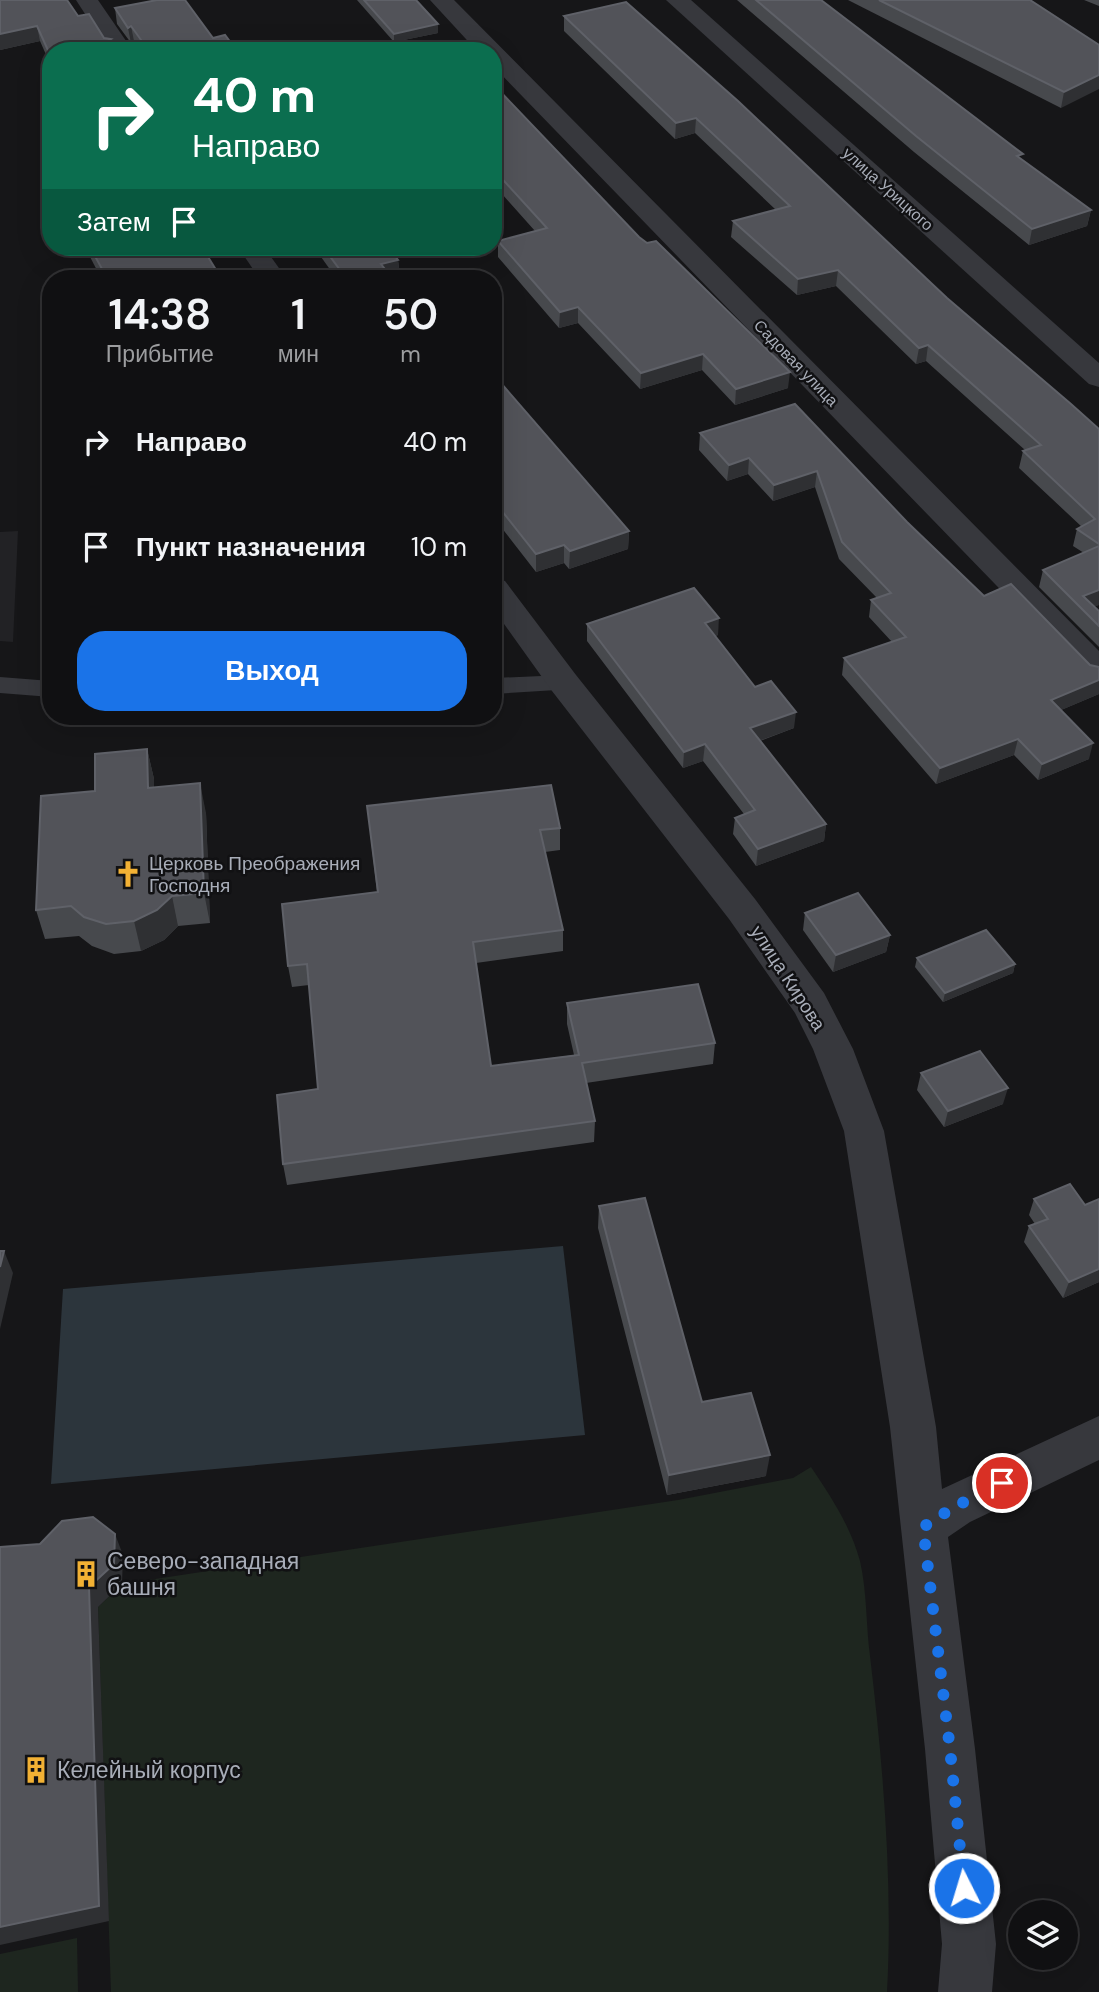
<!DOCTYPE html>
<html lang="ru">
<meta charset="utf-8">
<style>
body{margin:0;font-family:"DM Sans",sans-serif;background:#19191b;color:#f1f3f6;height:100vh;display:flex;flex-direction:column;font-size:26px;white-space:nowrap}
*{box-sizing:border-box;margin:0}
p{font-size:23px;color:#9c9d9f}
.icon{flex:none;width:38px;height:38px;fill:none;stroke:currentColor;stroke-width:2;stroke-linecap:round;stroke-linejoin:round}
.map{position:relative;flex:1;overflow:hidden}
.side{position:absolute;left:42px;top:270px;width:460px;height:455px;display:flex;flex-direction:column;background:#101012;border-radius:28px;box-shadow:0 7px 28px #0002,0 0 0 2px #303032}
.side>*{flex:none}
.top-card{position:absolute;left:42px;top:42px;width:460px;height:214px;border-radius:28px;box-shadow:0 7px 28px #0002,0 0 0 2px #303032;background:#0b6e4f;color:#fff;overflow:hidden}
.controls{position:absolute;left:1008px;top:1900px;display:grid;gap:14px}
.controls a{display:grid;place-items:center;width:70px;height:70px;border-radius:50%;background:#101012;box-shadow:0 7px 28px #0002,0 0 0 2px #303032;font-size:35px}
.pin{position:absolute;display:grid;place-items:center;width:60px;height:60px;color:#fff;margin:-30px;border:4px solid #fff;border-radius:50%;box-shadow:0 2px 7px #0007}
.me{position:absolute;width:77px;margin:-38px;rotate:355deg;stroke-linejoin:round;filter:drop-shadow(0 0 5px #0008)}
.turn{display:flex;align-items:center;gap:24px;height:147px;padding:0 35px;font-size:32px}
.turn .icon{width:91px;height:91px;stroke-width:2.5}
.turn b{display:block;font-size:49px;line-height:60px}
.then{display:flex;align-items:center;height:66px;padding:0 35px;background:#0003;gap:14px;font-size:26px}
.eta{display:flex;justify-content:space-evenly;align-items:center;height:119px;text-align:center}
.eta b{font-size:42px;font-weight:600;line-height:49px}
.button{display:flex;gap:14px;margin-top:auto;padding:14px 35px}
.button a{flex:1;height:80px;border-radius:28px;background:#1a73e8;color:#fff;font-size:28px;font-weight:600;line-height:80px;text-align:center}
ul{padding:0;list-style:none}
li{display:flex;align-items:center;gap:21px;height:105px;padding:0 35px}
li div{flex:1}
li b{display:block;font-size:26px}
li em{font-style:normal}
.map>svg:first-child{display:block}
.built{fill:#222225}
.green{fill:#1e261f}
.water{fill:#2c353c}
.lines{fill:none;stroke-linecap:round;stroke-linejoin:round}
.service{fill:#37383d;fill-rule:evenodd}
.minor{fill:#37383d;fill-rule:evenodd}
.wall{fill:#47494d}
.shaded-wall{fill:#2f3033}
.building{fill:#525359;stroke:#5f6168;stroke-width:2}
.route{stroke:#1a73e8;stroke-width:12;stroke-dasharray:0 21.6}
.labels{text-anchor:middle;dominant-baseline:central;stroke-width:5;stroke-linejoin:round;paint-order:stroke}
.far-street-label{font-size:16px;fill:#a8adb8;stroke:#111113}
.poi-label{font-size:19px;fill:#a8adb8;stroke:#111113;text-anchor:start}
.street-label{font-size:19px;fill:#a8adb8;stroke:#111113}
.near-poi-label{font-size:23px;fill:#a8adb8;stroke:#111113;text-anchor:start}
</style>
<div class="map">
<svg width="1099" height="1992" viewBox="0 0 1099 1992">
<rect width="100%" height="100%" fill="#161618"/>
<!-- built -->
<path class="built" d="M 18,531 L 13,642 L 0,641 L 0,532 Z"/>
<!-- green -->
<g class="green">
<path d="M 811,1467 C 831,1497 850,1525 860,1561 C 867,1591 866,1626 870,1656 C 883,1764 893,1883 887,1992 L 111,1992 L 98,1607 L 122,1584 L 678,1500 L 793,1478 Z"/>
<path d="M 77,1938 L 78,1992 L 0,1992 L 0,1954 Z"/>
</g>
<!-- water -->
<path class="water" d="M 563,1246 L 585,1435 L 51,1484 L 63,1289 Z"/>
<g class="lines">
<!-- service -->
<g class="service">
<path d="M 564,675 L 573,677 L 576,683 L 573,689 L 494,694 L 494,678 Z"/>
<path d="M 0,677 L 51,681 L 51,697 L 0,693 Z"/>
</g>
<!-- minor -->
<g class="minor">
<path d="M 76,0 L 98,0 L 133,51 L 109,51 Z"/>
<path d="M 430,0 L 454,0 L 1099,651 L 1099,682 L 1087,679 L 494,67 L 494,51 L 477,51 Z"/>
<path d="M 666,0 L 691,0 L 1099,363 L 1099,387 L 1089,384 Z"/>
<path d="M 238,247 L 264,247 L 286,278 L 259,278 Z"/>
<path d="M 494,578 L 505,581 L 576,675 L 755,899 L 824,993 L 853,1049 L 884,1131 L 936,1427 L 942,1489 L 1099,1416 L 1099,1460 L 970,1522 L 948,1537 L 975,1749 L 996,1944 L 992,1992 L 938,1992 L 942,1944 L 925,1749 L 890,1427 L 844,1131 L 813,1049 L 795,1013 L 729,919 L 552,691 L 494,610 Z"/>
</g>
</g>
<!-- wall -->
<g class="wall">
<path d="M 0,0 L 67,0 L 51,51 L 51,66 L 40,41 L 0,50 Z"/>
<path d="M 357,0 L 416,0 L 438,24 L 438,33 L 394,42 Z"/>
<path d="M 737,0 L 821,0 L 1022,160 L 1091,210 L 1087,226 L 1029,245 L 914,152 Z"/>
<path d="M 848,0 L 1030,0 L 1099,45 L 1061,108 Z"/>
<path d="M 1084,0 L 1099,0 L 1099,6 Z"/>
<path d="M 115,8 L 213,38 L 237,51 L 141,51 L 134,41 L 131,43 L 117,24 Z"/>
<path d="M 564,16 L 947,298 L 1099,429 L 1099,605 L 1094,606 L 1099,611 L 1099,647 L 1039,587 L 1043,570 L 1084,553 L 1073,546 L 1077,529 L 1082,527 L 1019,468 L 1023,451 L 1025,450 L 926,361 L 916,364 L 836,286 L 797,295 L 731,237 L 733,221 L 776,210 L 695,133 L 675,139 L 564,31 Z"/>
<path d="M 494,85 L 639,237 L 788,388 L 735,405 L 702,370 L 640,389 L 578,323 L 559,328 L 498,257 L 498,241 L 535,231 L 494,185 Z"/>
<path d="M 87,247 L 202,247 L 221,278 L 101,278 L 88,253 Z"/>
<path d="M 314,247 L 388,247 L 398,260 L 400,276 L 392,278 L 336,278 Z"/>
<path d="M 494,375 L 629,531 L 628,549 L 569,569 L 564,563 L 536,572 L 494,518 Z"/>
<path d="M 795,404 L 907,522 L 984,596 L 1090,665 L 1099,667 L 1099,694 L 1061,710 L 1089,759 L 1038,780 L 1014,755 L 936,784 L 842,675 L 844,658 L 892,642 L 869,617 L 871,600 L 877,598 L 839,559 L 815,487 L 773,501 L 748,474 L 727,481 L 699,450 L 700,433 Z"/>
<path d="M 587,624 L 718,635 L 715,636 L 755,687 L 794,728 L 760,741 L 826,824 L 824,841 L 756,866 L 733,834 L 735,818 L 744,814 L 703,761 L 683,768 L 587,641 Z"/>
<path d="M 147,749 L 154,779 L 154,787 L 206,813 L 210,923 L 178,926 L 164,940 L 141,951 L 114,954 L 92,946 L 79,936 L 45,939 L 36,910 Z"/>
<path d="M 367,806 L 560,828 L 560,850 L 545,852 L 563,930 L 563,951 L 476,963 L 491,1066 L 574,1055 L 567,1024 L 567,1003 L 715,1043 L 713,1064 L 586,1083 L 595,1121 L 594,1142 L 287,1185 L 283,1164 L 318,1089 L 309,985 L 292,987 L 288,966 L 377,892 Z"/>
<path d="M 805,913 L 890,935 L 886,952 L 833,972 L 803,930 Z"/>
<path d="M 917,958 L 1015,964 L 1013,973 L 943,1002 L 915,967 Z"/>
<path d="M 921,1073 L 1003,1104 L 944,1127 L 917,1090 Z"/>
<path d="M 1034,1199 L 1099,1282 L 1063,1298 L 1024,1242 L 1029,1226 L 1035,1224 L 1029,1215 Z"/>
<path d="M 599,1206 L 702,1402 L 766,1476 L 667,1495 L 598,1228 Z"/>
</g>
<!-- shaded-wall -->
<g class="shaded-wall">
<path d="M 438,24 L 438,33 L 394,42 L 394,34 Z"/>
<path d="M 37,26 L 40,41 L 0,50 L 0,34 Z"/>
<path d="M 131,26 L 134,41 L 131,43 L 128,28 Z"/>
<path d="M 111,39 L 114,51 L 93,51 Z"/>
<path d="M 1099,75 L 1099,89 L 1061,108 L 1064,92 Z"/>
<path d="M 696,118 L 695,133 L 675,139 L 676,123 Z"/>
<path d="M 1091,210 L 1087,226 L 1029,245 L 1032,229 Z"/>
<path d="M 398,260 L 400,276 L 390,278 L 381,264 Z"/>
<path d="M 838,270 L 836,286 L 797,295 L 798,279 Z"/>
<path d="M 578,307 L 578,323 L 559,328 L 560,312 Z"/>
<path d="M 928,345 L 926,361 L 916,364 L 919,348 Z"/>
<path d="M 703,354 L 702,370 L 640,389 L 641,373 Z"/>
<path d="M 790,372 L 788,388 L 735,405 L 736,389 Z"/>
<path d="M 749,458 L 748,474 L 727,481 L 729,465 Z"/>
<path d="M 817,471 L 815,487 L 773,501 L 774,485 Z"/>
<path d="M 629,531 L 628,549 L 569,569 L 570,551 Z"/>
<path d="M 564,545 L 564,563 L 536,572 L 536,554 Z"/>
<path d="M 1099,590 L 1099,605 L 1083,610 L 1083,596 Z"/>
<path d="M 719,618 L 718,635 L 704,640 L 705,623 Z"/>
<path d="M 1099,680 L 1099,694 L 1047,716 L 1051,700 Z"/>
<path d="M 796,712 L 794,728 L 748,745 L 750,728 Z"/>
<path d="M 1018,739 L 1014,755 L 936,784 L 940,768 Z"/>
<path d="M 1093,743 L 1089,759 L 1038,780 L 1042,764 Z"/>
<path d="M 705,744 L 703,761 L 683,768 L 684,752 Z"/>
<path d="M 147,749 L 154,779 L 154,818 L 148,788 Z"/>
<path d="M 200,783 L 206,813 L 210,923 L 204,893 Z"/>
<path d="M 826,824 L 824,841 L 756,866 L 758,849 Z"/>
<path d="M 172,896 L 178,926 L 164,940 L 141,951 L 134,921 Z"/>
<path d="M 890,935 L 886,952 L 833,972 L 836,955 Z"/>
<path d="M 1015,964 L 1013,973 L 943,1002 L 945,993 Z"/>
<path d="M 1008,1088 L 1003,1104 L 944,1127 L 948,1111 Z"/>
<path d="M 4,1251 L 13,1273 L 0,1329 L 0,1267 Z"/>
<path d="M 1099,1269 L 1099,1282 L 1063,1298 L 1069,1282 Z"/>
<path d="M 770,1455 L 766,1476 L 667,1495 L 669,1475 Z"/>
<path d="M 115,1534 L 123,1555 L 122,1584 L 98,1607 L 109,1921 L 0,1945 L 0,1927 L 89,1587 Z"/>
</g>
<!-- building -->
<g class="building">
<path d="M 0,0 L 67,0 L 78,16 L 89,14 L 104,38 L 111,39 L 93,51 L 51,51 L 51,57 L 37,26 L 0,34 Z"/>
<path d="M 157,0 L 185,0 L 213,38 L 225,35 L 237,51 L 149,51 L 131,26 L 128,28 L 115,8 Z"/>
<path d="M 364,0 L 416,0 L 438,24 L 394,34 Z"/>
<path d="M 756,0 L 821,0 L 1023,154 L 1017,156 L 1091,210 L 1032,229 L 916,136 Z"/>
<path d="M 879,0 L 1030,0 L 1099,45 L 1099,75 L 1064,92 Z"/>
<path d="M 626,2 L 738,101 L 947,298 L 1071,404 L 1099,429 L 1099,544 L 1077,529 L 1095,519 L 1023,451 L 1041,445 L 928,345 L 919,348 L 838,270 L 798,279 L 733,221 L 790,206 L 696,118 L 676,123 L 564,16 Z"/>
<path d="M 494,85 L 639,237 L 647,243 L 656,241 L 790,372 L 736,389 L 703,354 L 641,373 L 578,307 L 560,312 L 498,241 L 547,228 L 494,170 Z"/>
<path d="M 90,247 L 202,247 L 221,278 L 107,278 Z"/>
<path d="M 323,247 L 388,247 L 398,260 L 381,264 L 392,278 L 346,278 Z"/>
<path d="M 494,375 L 629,531 L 570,551 L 564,545 L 536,554 L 494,501 Z"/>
<path d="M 795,404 L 907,522 L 984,596 L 1011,584 L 1090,665 L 1099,667 L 1099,680 L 1051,700 L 1093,743 L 1042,764 L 1018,739 L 940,768 L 844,658 L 906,637 L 871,600 L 891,593 L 842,542 L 817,471 L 774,485 L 749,458 L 729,465 L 700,433 Z"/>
<path d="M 1099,546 L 1099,590 L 1083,596 L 1099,611 L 1099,626 L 1043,570 Z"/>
<path d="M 694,588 L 719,618 L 705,623 L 755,687 L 771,681 L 796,712 L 750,728 L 826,824 L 758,849 L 735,818 L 755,810 L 705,744 L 684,752 L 587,624 Z"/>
<path d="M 147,749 L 148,788 L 200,783 L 204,893 L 172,896 L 157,910 L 134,921 L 106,924 L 84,917 L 71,906 L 36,910 L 41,796 L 95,791 L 95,754 Z"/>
<path d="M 551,785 L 560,828 L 540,830 L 563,930 L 473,942 L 491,1066 L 579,1055 L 567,1003 L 698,984 L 715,1043 L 582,1063 L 595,1121 L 283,1164 L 277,1095 L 318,1089 L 307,964 L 288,966 L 282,904 L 378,892 L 367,806 Z"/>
<path d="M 858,893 L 890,935 L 836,955 L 805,913 Z"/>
<path d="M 986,930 L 1015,964 L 945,993 L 917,958 Z"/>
<path d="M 980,1051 L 1008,1088 L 948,1111 L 921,1073 Z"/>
<path d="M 1070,1184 L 1085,1205 L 1099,1199 L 1099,1269 L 1069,1282 L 1029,1226 L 1048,1219 L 1034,1199 Z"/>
<path d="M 645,1198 L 702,1402 L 751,1393 L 770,1455 L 669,1475 L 599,1206 Z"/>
<path d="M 0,1251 L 4,1251 L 0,1267 Z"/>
<path d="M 93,1517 L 115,1534 L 114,1564 L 89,1587 L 99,1906 L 0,1927 L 0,1547 L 40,1544 L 62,1521 Z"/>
</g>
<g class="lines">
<!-- route -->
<path class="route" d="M 964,1888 L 950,1749 L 923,1527 L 954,1507 L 1002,1483"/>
</g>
<!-- icons -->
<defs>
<symbol id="church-bare" viewBox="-9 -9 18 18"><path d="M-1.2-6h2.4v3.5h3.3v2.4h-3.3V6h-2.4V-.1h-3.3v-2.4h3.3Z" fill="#f2b134" stroke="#111113" stroke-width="2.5" paint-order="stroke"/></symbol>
<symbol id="building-bare" viewBox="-9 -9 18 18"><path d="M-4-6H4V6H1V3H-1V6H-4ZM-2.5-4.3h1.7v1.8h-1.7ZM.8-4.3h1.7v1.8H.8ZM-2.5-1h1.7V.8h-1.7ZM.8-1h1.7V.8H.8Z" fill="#f2b134" stroke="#111113" stroke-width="2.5" paint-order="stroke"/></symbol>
</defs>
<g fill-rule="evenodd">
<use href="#church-bare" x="109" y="855" width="38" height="38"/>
<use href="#building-bare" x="67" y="1555" width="38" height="38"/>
<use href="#building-bare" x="17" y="1751" width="38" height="38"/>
</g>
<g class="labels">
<!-- far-street labels -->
<g class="far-street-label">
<text transform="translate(888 189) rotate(42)">улица Урицкого</text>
<text transform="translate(796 363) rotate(46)">Садовая улица</text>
</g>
<!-- poi labels -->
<g class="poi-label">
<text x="149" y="863">Церковь Преображения<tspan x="149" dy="22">Господня</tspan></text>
</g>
<!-- street labels -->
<g class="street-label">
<text transform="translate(788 978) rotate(57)">улица Кирова</text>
</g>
<!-- near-poi labels -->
<g class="near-poi-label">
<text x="107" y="1561">Северо-западная<tspan x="107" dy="26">башня</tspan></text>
<text x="57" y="1770">Келейный корпус</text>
</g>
</g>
</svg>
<div class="controls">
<a><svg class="icon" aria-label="layers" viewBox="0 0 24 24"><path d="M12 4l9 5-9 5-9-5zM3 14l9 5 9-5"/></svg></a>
</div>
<div class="pin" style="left:1002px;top:1483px;background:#d93025"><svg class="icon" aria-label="arrive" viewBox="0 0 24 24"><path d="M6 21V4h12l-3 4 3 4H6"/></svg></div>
<svg class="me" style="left:964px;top:1888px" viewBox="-20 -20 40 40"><circle r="17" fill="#1a73e8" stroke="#fff" stroke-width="3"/><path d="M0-11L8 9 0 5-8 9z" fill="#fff"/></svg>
<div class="top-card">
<div class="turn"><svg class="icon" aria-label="right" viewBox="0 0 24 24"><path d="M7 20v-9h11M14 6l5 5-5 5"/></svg><div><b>40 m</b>Направо</div></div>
<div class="then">Затем<svg class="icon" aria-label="arrive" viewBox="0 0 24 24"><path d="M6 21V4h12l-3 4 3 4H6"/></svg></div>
</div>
<section class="side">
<div class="eta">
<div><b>14:38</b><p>Прибытие</p></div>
<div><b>1</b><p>мин</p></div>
<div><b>50</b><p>m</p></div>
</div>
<ul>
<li><svg class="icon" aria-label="right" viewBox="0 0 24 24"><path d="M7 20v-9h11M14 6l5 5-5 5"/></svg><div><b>Направо</b></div><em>40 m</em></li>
<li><svg class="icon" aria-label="arrive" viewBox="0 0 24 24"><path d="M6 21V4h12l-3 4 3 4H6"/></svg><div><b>Пункт назначения</b></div><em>10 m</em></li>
</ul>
<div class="button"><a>Выход</a></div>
</section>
</div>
